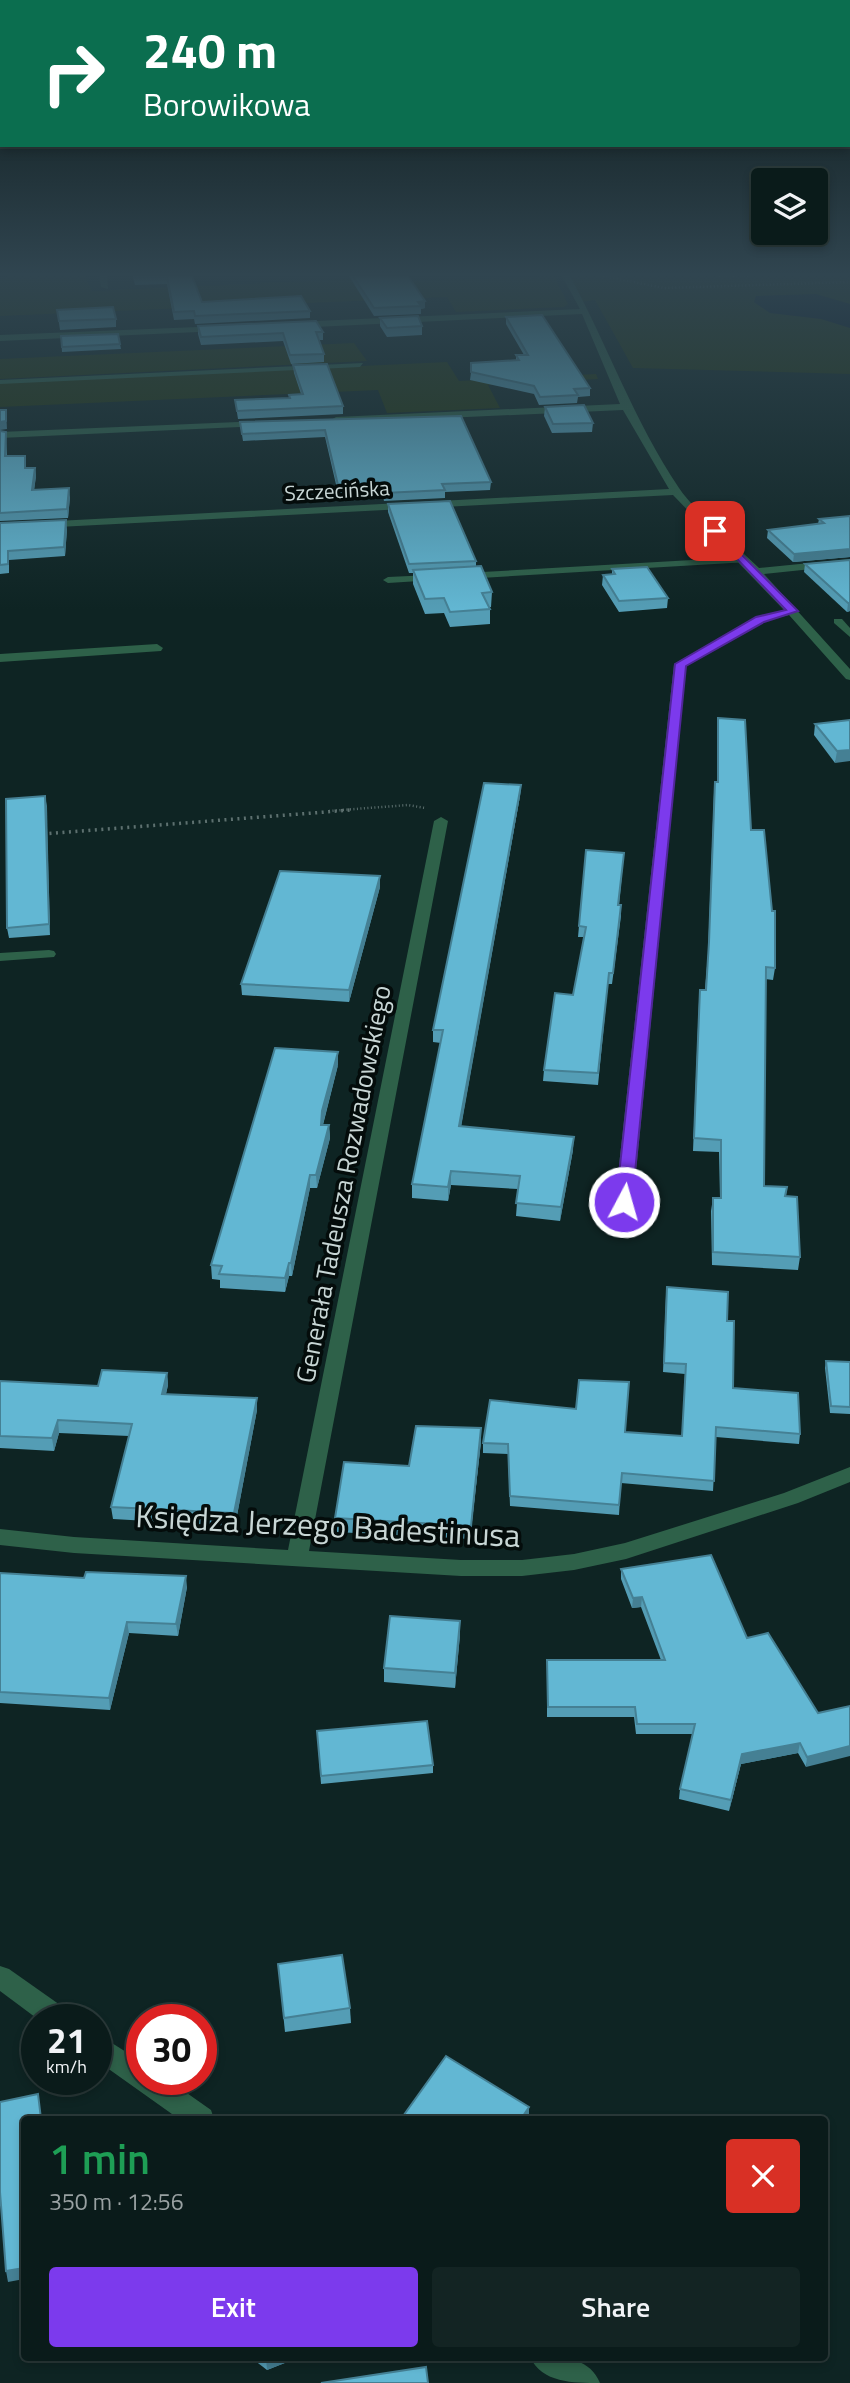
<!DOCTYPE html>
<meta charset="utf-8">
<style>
body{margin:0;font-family:"Titillium Web",sans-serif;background:#132423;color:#f1f3f6;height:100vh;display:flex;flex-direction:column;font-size:26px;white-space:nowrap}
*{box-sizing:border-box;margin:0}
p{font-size:23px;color:#99a1a2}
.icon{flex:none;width:38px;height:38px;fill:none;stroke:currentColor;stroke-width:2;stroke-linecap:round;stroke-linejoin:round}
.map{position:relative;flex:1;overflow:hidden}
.panel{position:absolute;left:21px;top:2116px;width:807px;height:245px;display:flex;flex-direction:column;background:#0a1b1a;border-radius:7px;box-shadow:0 4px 10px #0003,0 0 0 2px #2a3939}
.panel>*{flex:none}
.guide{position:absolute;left:0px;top:0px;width:850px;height:147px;box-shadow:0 4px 10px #0003,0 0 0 2px #2a3939;background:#0b6e4f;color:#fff;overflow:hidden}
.fabs{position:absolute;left:751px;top:168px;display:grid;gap:14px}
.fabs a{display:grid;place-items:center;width:77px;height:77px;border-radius:7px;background:#0a1b1a;box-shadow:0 4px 10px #0003,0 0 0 2px #2a3939;font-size:35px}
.speed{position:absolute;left:21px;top:2004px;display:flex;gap:14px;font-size:35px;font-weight:700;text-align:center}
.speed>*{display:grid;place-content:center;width:91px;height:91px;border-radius:50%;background:#0a1b1a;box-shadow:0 4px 10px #0003,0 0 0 2px #2a3939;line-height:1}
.speed small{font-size:18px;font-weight:400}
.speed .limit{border:10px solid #d22;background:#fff;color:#111}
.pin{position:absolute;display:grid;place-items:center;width:60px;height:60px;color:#fff;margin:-30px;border-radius:14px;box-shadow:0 4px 10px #0006}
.me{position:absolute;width:77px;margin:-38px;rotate:6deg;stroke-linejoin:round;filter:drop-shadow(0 0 5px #0008)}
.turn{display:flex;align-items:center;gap:24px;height:147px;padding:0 28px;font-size:32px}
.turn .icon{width:91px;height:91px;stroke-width:2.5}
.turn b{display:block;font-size:49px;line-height:60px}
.round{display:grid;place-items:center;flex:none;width:74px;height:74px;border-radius:7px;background:#132423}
.headline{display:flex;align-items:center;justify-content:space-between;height:119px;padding:0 28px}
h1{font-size:42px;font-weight:600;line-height:52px;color:#1e9e55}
.action{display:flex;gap:14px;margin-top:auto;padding:14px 28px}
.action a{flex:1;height:80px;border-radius:7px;background:#7c3aed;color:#fff;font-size:28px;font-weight:600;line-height:80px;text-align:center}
.action a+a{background:#132423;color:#f1f3f6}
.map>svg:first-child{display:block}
.green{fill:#21340f}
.water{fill:#001026}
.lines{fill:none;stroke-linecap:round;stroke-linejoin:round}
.path-far1{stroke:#5d706f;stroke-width:2.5;stroke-dasharray:1 2.5;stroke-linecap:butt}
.path{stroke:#5d706f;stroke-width:3.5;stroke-dasharray:2 4.5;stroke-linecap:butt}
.lane{fill:#2e6149;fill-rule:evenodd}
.street{fill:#2e6149;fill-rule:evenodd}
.wall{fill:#549db5}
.shaded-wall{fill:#458094}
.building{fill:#62b7d3;stroke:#458094;stroke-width:2}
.route{fill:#7c3aed;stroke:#51269a;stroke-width:2}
.labels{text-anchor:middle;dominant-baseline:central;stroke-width:7;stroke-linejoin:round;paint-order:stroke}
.far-street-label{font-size:21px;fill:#c8d6d5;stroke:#040c0b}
.street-label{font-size:26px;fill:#c8d6d5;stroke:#040c0b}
.near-street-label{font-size:32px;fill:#c8d6d5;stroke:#040c0b}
</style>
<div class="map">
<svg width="850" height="2383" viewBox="0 0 850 2383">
<rect width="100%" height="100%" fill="#0e2423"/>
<!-- green -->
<g class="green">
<path d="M 10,276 L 85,276 L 92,291 L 354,279 L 356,283 L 554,276 L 568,304 L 564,307 L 456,312 L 447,297 L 0,316 L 0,279 Z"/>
<path d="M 570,276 L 850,276 L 850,374 L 633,368 L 595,300 L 580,302 Z"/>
<path d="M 354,343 L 367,361 L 0,379 L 0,359 Z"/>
<path d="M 447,362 L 459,381 L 596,374 L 598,379 L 488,385 L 500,408 L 387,413 L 378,390 L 0,407 L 0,383 Z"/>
</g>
<!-- water -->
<path class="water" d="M 816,294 L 850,304 L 850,328 L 821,319 L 770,313 L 754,302 L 756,296 Z"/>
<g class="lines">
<!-- path-far1 -->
<g class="path-far1">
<path d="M 603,276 L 664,288 L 850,282"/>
<path d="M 719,276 L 750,276"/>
<path d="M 329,811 L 408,805 L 425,808"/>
</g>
<!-- path -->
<path class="path" d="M 43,834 L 351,810"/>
<!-- lane -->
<g class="lane">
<path d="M 99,276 L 107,276 L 108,289 L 101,287 Z"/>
<path d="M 363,363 L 360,367 L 0,384 L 0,380 Z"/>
<path d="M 745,557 L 750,560 L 748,562 L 464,579 L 459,576 L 464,573 Z"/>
<path d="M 431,575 L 436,578 L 435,580 L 388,583 L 383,580 L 388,577 Z"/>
<path d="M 834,619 L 842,619 L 850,628 L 850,637 L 834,623 Z"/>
<path d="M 49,950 L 54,951 L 56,954 L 54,957 L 0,961 L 0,953 Z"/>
</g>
<!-- street -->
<g class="street">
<path d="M 562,276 L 570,276 C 608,346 634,421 679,488 C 695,512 736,546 759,568 L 850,559 L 850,565 L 764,574 L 850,669 L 850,680 L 846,679 L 789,615 L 764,621 L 686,666 L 633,1202 L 624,1207 L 615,1202 L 674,664 L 756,617 L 784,610 L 673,495 L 0,530 L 0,524 L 669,489 L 623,410 L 336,423 L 331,420 L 336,417 L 620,404 L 582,314 L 294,328 L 290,325 L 294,322 L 580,309 Z"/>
<path d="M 223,326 L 220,331 L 0,341 L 0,335 Z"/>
<path d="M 265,421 L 267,423 L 262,426 L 0,438 L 0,432 Z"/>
<path d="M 157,644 L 163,648 L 161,651 L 0,662 L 0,654 Z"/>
<path d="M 441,817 L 448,821 L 309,1551 L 461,1560 L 522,1560 L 574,1554 L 625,1543 L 784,1493 L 850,1467 L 850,1482 L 798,1503 L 626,1559 L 574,1570 L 522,1576 L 461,1576 L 74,1553 L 0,1545 L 0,1529 L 74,1537 L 288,1550 L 434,821 Z"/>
<path d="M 0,1966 L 9,1969 L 70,2012 L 74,2020 L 39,2020 L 0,1991 Z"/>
<path d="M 96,2033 L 142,2062 L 142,2079 L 167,2079 L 211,2110 L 214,2119 L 179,2119 L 96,2060 Z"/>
<path d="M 530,2357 C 557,2357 588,2354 600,2383 C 573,2383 542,2383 530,2357 Z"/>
</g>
</g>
<!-- wall -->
<g class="wall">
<path d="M 133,276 L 192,276 L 202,302 L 310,311 L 310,318 L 195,324 L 194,319 L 174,320 L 167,284 L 135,285 Z"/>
<path d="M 349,276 L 408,276 L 425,308 L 421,309 L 421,314 L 374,316 Z"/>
<path d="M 57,310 L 116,319 L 116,327 L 60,330 Z"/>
<path d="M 506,317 L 590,388 L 590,396 L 578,397 L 577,403 L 539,405 L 534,394 L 470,380 L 471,372 L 516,360 L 516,355 L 524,355 L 506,324 Z"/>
<path d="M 380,318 L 422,326 L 422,335 L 387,337 L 380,326 Z"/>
<path d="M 198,326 L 323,332 L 323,340 L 319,340 L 324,354 L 324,362 L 291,364 L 283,341 L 201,345 L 198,334 Z"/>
<path d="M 61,336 L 120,344 L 121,349 L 62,352 Z"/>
<path d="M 293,365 L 343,406 L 343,414 L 238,419 L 235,400 L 289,398 L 289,395 L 301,394 L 294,373 Z"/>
<path d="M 545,407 L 593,423 L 592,432 L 552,433 L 544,416 Z"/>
<path d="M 461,416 L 491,482 L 490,490 L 445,492 L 445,498 L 384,501 L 383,497 L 361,497 L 360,492 L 338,493 L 325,437 L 243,441 L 240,422 Z"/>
<path d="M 0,431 L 6,432 L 7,456 L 26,468 L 35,468 L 36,476 L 34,490 L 70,497 L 68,518 L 0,521 Z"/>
<path d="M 388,504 L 476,561 L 476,566 L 492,592 L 491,607 L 489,607 L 490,609 L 490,624 L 450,627 L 444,613 L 425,614 L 413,584 L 413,573 L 409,573 L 388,512 Z"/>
<path d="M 850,516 L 850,557 L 793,562 L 767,538 L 768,530 L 818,524 L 819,519 Z"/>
<path d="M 0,523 L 67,529 L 65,556 L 9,560 L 9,573 L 0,574 Z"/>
<path d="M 850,560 L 850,611 L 847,612 L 804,572 L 805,564 Z"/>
<path d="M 612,569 L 668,598 L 667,608 L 619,612 L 602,585 L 603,575 L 612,574 Z"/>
<path d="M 718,718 L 751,830 L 775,968 L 773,980 L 765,979 L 764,1186 L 787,1187 L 786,1196 L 800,1257 L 798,1270 L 712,1265 L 711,1211 L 713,1198 L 720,1198 L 719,1152 L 693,1151 L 699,1002 L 700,990 L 705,990 L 708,954 L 714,793 L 715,782 L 717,782 Z"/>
<path d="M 850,720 L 835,763 L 814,735 L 815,724 Z"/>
<path d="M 521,785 L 520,796 L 461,1126 L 573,1150 L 560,1221 L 516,1216 L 518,1189 L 451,1185 L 448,1201 L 412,1198 L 412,1184 L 441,1043 L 433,1042 L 433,1030 Z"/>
<path d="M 45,796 L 50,935 L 9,938 L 7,928 Z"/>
<path d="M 624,853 L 619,905 L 621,905 L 621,916 L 612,984 L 608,984 L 598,1085 L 543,1081 L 544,1070 L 573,995 L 584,937 L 578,937 L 579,926 Z"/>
<path d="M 380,887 L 349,1002 L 242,995 L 241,984 Z"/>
<path d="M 338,1065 L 323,1125 L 329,1125 L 330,1138 L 317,1188 L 310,1188 L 292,1276 L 289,1276 L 285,1292 L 220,1288 L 220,1280 L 212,1279 L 211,1265 Z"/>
<path d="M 666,1296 L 727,1321 L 733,1388 L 800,1434 L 799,1444 L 716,1437 L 713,1491 L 621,1483 L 619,1515 L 510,1506 L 508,1454 L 483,1453 L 483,1443 L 625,1432 L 682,1436 L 685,1374 L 663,1372 Z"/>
<path d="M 826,1361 L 850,1362 L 850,1414 L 830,1413 L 825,1368 Z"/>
<path d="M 167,1373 L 168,1385 L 166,1394 L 257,1410 L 235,1526 L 113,1519 L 111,1507 L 129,1436 L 59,1433 L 54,1451 L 0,1448 L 0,1381 L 98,1386 Z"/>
<path d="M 481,1428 L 481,1442 L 470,1539 L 336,1532 L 335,1518 L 409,1466 Z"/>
<path d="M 621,1569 L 747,1638 L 818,1713 L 806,1767 L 798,1753 L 741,1764 L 729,1811 L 679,1799 L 680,1789 L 693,1734 L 636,1734 L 634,1717 L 547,1717 L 547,1660 L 661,1660 L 641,1607 L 632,1608 L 621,1579 Z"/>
<path d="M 0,1573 L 187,1587 L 178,1636 L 129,1633 L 110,1710 L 0,1703 Z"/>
<path d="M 460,1635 L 455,1688 L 384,1682 L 384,1668 Z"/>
<path d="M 317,1731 L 433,1765 L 433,1773 L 321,1784 Z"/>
<path d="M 278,1964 L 350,2008 L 351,2023 L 285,2032 Z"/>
<path d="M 250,2357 L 300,2357 L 267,2370 Z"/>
</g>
<!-- shaded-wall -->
<g class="shaded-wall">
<path d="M 425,301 L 425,308 L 421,309 L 418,302 Z"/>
<path d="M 6,410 L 7,429 L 0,430 L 0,422 Z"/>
<path d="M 35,468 L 36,476 L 33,498 L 32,490 Z"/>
<path d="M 69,488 L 70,497 L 68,518 L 67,509 Z"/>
<path d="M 66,520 L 67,529 L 65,556 L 64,547 Z"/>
<path d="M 850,549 L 850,557 L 793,562 L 794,554 Z"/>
<path d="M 848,603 L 850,603 L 850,611 L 847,612 Z"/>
<path d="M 850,750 L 850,761 L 835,763 L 837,751 Z"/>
<path d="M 521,785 L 520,796 L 459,1139 L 459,1126 Z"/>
<path d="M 45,796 L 47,806 L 50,935 L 49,924 Z"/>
<path d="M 380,876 L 380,887 L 349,1002 L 349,990 Z"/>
<path d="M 338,1052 L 338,1065 L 323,1124 L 321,1138 L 321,1125 L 322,1111 Z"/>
<path d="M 329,1125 L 330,1138 L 317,1188 L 316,1175 Z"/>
<path d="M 574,1137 L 573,1150 L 560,1221 L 561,1207 Z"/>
<path d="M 451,1171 L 451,1185 L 448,1201 L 448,1187 Z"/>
<path d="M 310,1175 L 310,1188 L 292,1276 L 291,1263 Z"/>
<path d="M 289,1263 L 289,1276 L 285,1292 L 285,1278 Z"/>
<path d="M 167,1373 L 168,1385 L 163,1406 L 162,1394 Z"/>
<path d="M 257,1398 L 257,1410 L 235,1526 L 234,1513 Z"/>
<path d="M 58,1420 L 59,1433 L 54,1451 L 52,1438 Z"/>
<path d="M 481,1428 L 481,1442 L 470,1539 L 471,1526 Z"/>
<path d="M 186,1576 L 187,1587 L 178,1636 L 176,1624 Z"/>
<path d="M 642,1597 L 641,1607 L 632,1608 L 633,1598 Z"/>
<path d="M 460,1621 L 460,1635 L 455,1688 L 455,1673 Z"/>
<path d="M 127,1622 L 129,1633 L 110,1710 L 109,1698 Z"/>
<path d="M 800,1743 L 798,1753 L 741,1764 L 729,1811 L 731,1800 L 742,1754 Z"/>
<path d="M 850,1746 L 850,1756 L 806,1767 L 807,1757 Z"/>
<path d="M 529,2107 L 529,2119 L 521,2119 Z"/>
<path d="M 24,2268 L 24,2279 L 8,2282 L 6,2271 Z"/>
<path d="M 268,2357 L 300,2357 L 267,2370 L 266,2358 Z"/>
</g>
<!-- building -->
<g class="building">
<path d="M 134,276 L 192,276 L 202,302 L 301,296 L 310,311 L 195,316 L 194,311 L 174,312 L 167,277 L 134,278 Z"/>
<path d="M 353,276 L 408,276 L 425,301 L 418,302 L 421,306 L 374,308 Z"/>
<path d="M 113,307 L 116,319 L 59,321 L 57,310 Z"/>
<path d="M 542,315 L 590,388 L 574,389 L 578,395 L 540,397 L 534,386 L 471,372 L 471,363 L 519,360 L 516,355 L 528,355 L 506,317 Z"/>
<path d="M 418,316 L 422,326 L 387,328 L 380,318 Z"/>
<path d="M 316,321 L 323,332 L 316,332 L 324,354 L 290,355 L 283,333 L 201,337 L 198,326 Z"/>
<path d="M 118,334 L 120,344 L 62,347 L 61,336 Z"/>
<path d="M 327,364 L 343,406 L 237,411 L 235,400 L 290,398 L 289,395 L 303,394 L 293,365 Z"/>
<path d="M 584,405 L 593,423 L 553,424 L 545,407 Z"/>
<path d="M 0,410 L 6,410 L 6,421 L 0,422 Z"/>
<path d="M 461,416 L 491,482 L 442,484 L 445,490 L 384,493 L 383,489 L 361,489 L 360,485 L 338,485 L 325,430 L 242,434 L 240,422 Z"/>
<path d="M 0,431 L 6,432 L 5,456 L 25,456 L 25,468 L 35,468 L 32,490 L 69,488 L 67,509 L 0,513 Z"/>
<path d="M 450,501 L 476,561 L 409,564 L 388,504 Z"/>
<path d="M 850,516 L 850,549 L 794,554 L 768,530 L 824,523 L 819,519 Z"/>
<path d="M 66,520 L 64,547 L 8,551 L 8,564 L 0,565 L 0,523 Z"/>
<path d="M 850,560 L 850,603 L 848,603 L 805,564 Z"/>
<path d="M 481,566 L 492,592 L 482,593 L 490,609 L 450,612 L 444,598 L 425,599 L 413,570 Z"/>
<path d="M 647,567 L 668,598 L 619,601 L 603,575 L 615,574 L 612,569 Z"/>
<path d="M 718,718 L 745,720 L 751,830 L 764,830 L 772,911 L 775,911 L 775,968 L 766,967 L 764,1186 L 787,1187 L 785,1196 L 797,1197 L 800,1257 L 713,1252 L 713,1198 L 721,1198 L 721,1140 L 694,1138 L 700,990 L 706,990 L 709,942 L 715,782 L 718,782 Z"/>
<path d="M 850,720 L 850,750 L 837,751 L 815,724 Z"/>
<path d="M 484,783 L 521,785 L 459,1126 L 574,1137 L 561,1207 L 516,1203 L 520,1176 L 451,1171 L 448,1187 L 412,1184 L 443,1030 L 433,1030 Z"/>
<path d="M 45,796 L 49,924 L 7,928 L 6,799 Z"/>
<path d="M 586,850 L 624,853 L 618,905 L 621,905 L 613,973 L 609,973 L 598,1073 L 544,1070 L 555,993 L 573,995 L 586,927 L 579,926 Z"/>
<path d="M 280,871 L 380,876 L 349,990 L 241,984 Z"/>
<path d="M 275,1048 L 338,1052 L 322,1111 L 321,1125 L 329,1125 L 316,1175 L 310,1175 L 291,1263 L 289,1263 L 285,1278 L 219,1274 L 222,1266 L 211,1265 Z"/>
<path d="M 667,1287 L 728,1292 L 727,1321 L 734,1321 L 733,1388 L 798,1393 L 800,1434 L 716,1427 L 714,1481 L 622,1473 L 619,1505 L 510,1496 L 508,1444 L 483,1443 L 490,1400 L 576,1409 L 579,1380 L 629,1382 L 625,1432 L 682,1436 L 686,1364 L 664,1363 Z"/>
<path d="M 826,1361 L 850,1362 L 850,1407 L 831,1406 Z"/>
<path d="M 102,1370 L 167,1373 L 162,1394 L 257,1398 L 234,1513 L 111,1507 L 132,1424 L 58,1420 L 52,1438 L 0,1436 L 0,1381 L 98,1386 Z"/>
<path d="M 416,1426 L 481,1428 L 471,1526 L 335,1518 L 344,1462 L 409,1466 Z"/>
<path d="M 711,1555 L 747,1638 L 768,1633 L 818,1713 L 850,1706 L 850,1746 L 807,1757 L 800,1743 L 742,1754 L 731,1800 L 680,1789 L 695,1724 L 637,1724 L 635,1707 L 548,1707 L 547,1660 L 665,1660 L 642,1597 L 633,1598 L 621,1569 Z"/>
<path d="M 86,1572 L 186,1576 L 176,1624 L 127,1622 L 109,1698 L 0,1692 L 0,1573 L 84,1578 Z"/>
<path d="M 390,1616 L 460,1621 L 455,1673 L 384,1668 Z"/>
<path d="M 427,1721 L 433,1765 L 321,1776 L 317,1731 Z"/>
<path d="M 342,1955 L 350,2008 L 284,2018 L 278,1964 Z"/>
<path d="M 446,2056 L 529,2107 L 521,2119 L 401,2119 Z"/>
<path d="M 38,2094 L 41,2119 L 24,2119 L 24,2268 L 6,2271 L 0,2192 L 0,2102 Z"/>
<path d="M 426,2367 L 428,2383 L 321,2383 Z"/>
</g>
<!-- sky -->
<linearGradient id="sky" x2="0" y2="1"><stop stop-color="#081413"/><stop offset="0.45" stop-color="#304550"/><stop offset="1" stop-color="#304550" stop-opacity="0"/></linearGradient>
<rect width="850" height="610" fill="url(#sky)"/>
<!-- route -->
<path class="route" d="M 715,528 L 798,611 L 764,622 L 686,666 L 632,1202 L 624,1207 L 616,1202 L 675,664 L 756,617 L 786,610 L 712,533 L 712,529 Z"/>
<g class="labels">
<!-- far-street labels -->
<g class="far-street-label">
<text transform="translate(337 490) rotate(-3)">Szczecińska</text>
</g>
<!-- street labels -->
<g class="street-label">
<text transform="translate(343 1184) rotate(-79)">Generała Tadeusza Rozwadowskiego</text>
</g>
<!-- near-street labels -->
<g class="near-street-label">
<text transform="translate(328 1525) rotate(3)">Księdza Jerzego Badestinusa</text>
</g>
</g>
</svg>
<div class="fabs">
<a><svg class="icon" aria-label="layers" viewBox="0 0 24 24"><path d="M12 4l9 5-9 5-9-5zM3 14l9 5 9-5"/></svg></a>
</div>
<div class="speed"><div>21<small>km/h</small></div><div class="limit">30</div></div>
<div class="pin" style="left:715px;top:531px;background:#d93025"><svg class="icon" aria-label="arrive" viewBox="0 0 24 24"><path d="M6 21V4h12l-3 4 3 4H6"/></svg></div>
<svg class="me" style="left:624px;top:1202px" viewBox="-20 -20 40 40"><circle r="17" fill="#7c3aed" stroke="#fff" stroke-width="3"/><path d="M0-11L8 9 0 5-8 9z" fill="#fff"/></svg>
<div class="guide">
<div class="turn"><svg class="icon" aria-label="right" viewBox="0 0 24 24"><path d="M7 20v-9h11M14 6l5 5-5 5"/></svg><div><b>240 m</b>Borowikowa</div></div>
</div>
<section class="panel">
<div class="headline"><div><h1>1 min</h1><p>350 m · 12:56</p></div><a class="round" style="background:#d93025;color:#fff"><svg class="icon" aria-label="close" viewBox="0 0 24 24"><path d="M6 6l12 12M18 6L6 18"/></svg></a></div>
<div class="action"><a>Exit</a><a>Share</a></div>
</section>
</div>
